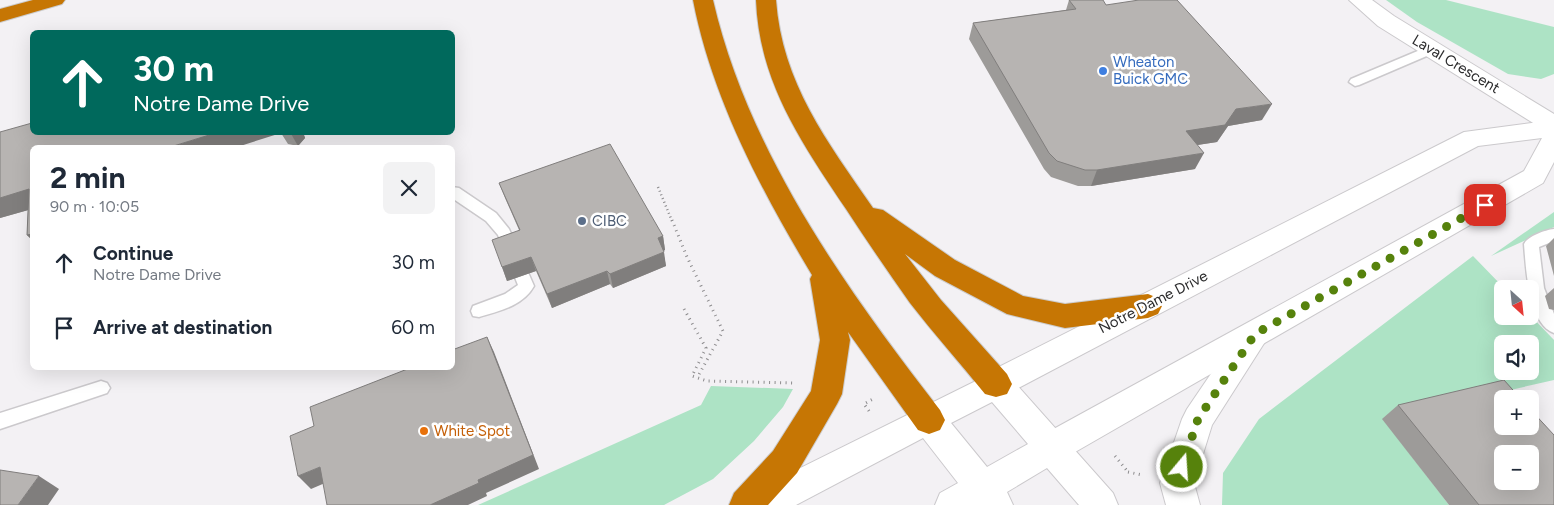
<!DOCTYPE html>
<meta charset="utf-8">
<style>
body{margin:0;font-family:Figtree,sans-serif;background:#f2f2f3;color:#1f2937;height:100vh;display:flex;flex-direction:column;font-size:19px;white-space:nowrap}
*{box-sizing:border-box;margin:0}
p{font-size:16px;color:#747a83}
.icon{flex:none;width:28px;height:28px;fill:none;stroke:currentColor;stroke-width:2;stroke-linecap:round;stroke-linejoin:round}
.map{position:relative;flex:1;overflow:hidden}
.drawer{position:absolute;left:30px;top:145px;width:425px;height:225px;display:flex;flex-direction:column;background:#fff;border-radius:8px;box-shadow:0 5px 20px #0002}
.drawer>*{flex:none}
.guide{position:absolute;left:30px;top:30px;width:425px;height:105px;border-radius:8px;box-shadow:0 5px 20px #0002;background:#00695c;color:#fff;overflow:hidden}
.needle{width:32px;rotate:153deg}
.buttons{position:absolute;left:1494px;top:280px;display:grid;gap:10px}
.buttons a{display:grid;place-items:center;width:45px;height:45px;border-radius:8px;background:#fff;box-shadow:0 5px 20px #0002;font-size:25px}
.pin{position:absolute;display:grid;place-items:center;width:42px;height:42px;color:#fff;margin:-21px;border-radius:10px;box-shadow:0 2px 8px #0006}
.me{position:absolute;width:55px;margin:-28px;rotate:18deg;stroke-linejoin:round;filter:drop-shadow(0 0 4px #0008)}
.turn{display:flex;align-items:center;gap:18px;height:105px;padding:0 20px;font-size:22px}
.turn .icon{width:65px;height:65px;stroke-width:2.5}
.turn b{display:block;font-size:35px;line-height:42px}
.round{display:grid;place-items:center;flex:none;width:52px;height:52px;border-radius:8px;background:#f2f2f3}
.headline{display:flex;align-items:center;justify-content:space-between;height:85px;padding:0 20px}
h1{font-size:30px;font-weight:700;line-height:38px}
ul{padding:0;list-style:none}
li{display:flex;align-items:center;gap:15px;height:65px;padding:0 20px}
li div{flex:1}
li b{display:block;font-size:19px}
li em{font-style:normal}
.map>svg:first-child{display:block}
.green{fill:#ade3c5;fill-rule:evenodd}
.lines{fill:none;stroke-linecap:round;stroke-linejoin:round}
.service-casing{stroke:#cbc9cc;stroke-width:3}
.minor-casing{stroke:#cbc9cc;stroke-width:2}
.tertiary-casing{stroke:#cbc9cc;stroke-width:2}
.secondary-casing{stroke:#cbc9cc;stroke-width:2}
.motorway-casing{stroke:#cccccd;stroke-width:2}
.path-far1{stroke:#8d8c8e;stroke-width:2.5;stroke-dasharray:1 3;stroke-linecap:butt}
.path{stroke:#8d8c8e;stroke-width:3;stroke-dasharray:1 4.5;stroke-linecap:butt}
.service{fill:#fff;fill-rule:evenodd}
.minor{fill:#fff;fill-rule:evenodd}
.tertiary{fill:#fff;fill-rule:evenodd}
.secondary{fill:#fff;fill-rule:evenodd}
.motorway{fill:#c67604;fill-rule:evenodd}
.wall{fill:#9d9b99}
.shaded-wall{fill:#807e7d}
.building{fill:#b7b4b2;stroke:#807e7d;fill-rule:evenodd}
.route{stroke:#56820c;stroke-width:9;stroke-dasharray:0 16.2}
.shop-dot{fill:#3f7fe0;stroke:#fff;stroke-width:2}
.service-dot{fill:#5c6f8a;stroke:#fff;stroke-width:2}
.food-dot{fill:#e8710a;stroke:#fff;stroke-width:2}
.labels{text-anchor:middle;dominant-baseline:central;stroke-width:5;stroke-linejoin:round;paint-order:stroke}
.shop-label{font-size:15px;fill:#366cbe;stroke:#fff;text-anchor:start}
.street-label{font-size:15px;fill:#2c2c2d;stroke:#fff}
.service-label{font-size:15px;fill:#4e5e75;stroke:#fff;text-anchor:start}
.food-label{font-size:15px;fill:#c56008;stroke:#fff;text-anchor:start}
</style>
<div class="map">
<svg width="1554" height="505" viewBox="0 0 1554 505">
<rect width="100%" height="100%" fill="#f3f1f4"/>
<!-- green -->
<g class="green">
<path d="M 1386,0 L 1446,0 L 1554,27 L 1554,74 L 1541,79 L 1508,74 L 1417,22 Z"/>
<path d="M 1554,212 L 1554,227 L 1491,256 Z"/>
<path d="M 1473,256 L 1505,289 L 1502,289 L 1502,316 L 1530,315 L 1554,340 L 1554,380 L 1383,419 L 1449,505 L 1222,505 L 1223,473 L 1259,419 ZM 1502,344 L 1530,344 L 1530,371 L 1502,371 Z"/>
<path d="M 711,386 L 793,389 L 783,407 L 754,441 L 713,479 L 664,505 L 478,505 L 701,405 Z"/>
</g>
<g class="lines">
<defs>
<g id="service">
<path d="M 1432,45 L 1436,46 L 1438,49 L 1436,52 L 1359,85 L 1355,86 L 1349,82 L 1351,79 Z"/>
<path d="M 452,187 L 459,188 L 496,213 L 509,229 L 534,286 C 523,306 499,311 479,317 L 473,316 L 471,311 L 473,306 L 505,294 L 518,285 L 498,235 L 486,221 L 452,198 Z"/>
<path d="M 1554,229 L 1554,241 L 1539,247 L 1544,288 L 1554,314 L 1554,333 C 1528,324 1526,267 1524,244 C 1528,236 1545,230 1554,229 Z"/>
<path d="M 101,381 L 107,383 L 110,388 L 107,393 L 0,429 L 0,413 Z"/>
</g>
<path id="minor" d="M 1349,0 L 1372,0 L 1394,16 L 1554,114 L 1554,133 L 1546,131 L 1378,26 Z"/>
<path id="tertiary" d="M 1554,120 L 1554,162 L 1543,183 L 1063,459 L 1051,463 L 1039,459 L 1035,448 L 1039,437 L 1524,171 L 1542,138 L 1478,146 L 1007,394 L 996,397 L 985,394 L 980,384 L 985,374 L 1464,132 Z"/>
<g id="secondary">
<path d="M 1255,322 L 1266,325 L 1270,334 L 1212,425 L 1194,483 L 1200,505 L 1166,505 L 1160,483 L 1182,419 L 1187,409 L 1244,325 Z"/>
<path d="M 996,371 L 1007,374 L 1113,493 L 1118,505 L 1079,505 L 1047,468 L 1007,492 L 1013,505 L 935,505 L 940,493 L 958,483 L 923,438 L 796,505 L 745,505 L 750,493 ZM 992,402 L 1028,444 L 987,467 L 951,423 Z"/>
</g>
<g id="motorway">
<path d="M 33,0 L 65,0 L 62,4 L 0,22 L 0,9 Z"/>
<path d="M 693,0 L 713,0 C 748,152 846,289 940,410 L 945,420 L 940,430 L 929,434 L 918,430 L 848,332 L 850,340 L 842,394 L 837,404 L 797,473 L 768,505 L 729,505 L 734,493 L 773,451 L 811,391 L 820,340 L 810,279 L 812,275 C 761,190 712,98 693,0 Z"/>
<path d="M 756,0 L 776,0 C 782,83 827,141 873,208 L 883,210 L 955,260 L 1023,296 L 1065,304 L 1148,294 L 1158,298 L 1162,306 L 1158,314 L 1148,318 L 1065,328 L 1007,314 L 935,276 L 905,254 L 941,300 L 1007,374 L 1012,384 L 1007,394 L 996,397 L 985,394 C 960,363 934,334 910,303 C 888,272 867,241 846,209 C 802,143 759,82 756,0 Z"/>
</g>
</defs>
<!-- service casing -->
<use href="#service" class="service-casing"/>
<!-- minor casing -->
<use href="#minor" class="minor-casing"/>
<!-- tertiary casing -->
<use href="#tertiary" class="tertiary-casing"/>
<!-- secondary casing -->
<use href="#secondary" class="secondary-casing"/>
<!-- motorway casing -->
<use href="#motorway" class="motorway-casing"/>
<!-- path-far1 -->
<path class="path-far1" d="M 658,187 L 672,221"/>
<!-- path -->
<g class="path">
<path d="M 672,220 L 687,257 L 723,331 L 697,378"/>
<path d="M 684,309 L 706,348 L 692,376 L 707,381 L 793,383"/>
<path d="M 869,411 L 864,404 L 873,399"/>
<path d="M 1115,456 L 1128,472"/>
<path d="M 1128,472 L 1142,475"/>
</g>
<!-- service -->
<use href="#service" class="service"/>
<!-- minor -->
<use href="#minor" class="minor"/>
<!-- tertiary -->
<use href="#tertiary" class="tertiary"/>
<!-- secondary -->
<use href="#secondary" class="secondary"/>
<!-- motorway -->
<use href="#motorway" class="motorway"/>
</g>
<!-- wall -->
<g class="wall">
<path d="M 1069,0 L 1106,5 L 1262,120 L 1228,126 L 1217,142 L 1197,145 L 1195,169 L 1091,186 L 1078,186 L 1051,177 L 1044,169 L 969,39 L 973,23 L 1066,10 Z"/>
<path d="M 0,132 L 303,132 L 305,138 L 298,146 L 288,144 L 281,133 L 32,148 L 32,240 L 27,235 L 28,210 L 0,218 Z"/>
<path d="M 499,183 L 663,236 L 665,250 L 663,251 L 666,266 L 613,288 L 610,284 L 552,308 L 536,271 L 507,281 L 502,267 L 519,230 L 505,198 Z"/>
<path d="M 1554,238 L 1554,276 L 1546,246 Z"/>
<path d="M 1554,288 L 1554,310 L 1549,309 L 1545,296 Z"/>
<path d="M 1398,405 L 1554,505 L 1449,505 L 1382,419 Z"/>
</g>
<!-- shaded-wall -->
<g class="shaded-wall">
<path d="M 1272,104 L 1262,120 L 1228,126 L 1217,142 L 1178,148 L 1186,131 L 1236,109 Z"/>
<path d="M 219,132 L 281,132 L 281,133 L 234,148 L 167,148 Z"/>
<path d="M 290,132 L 303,132 L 305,138 L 298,146 Z"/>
<path d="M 1204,153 L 1195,169 L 1091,186 L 1097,170 Z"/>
<path d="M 29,189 L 32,209 L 0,218 L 0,198 Z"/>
<path d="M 32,234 L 32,240 L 27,235 Z"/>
<path d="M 663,236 L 665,250 L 660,253 L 658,238 Z"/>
<path d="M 664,252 L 666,266 L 613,288 L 610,274 Z"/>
<path d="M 531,257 L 536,271 L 507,281 L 502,267 Z"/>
<path d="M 607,271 L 610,284 L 552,308 L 547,294 Z"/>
<path d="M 487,337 L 494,352 L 539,469 L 486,493 L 487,496 L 468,505 L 430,505 L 478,480 Z"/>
<path d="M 320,467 L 332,480 L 311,489 L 298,476 Z"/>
<path d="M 39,476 L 59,489 L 48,505 L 18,505 Z"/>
</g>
<!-- building -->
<g class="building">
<path d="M 1069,0 L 1103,0 L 1106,5 L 1139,0 L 1177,0 L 1272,104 L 1236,109 L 1225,125 L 1186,131 L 1204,153 L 1097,170 L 1085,170 L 1057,161 L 1049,153 L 973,23 L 1076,9 Z"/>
<path d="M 32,123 L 32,132 L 219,132 L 167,148 L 32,148 L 32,234 L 27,235 L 29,189 L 0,198 L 0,132 Z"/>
<path d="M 610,144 L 663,236 L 658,238 L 664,252 L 610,274 L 607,271 L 547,294 L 531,257 L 502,267 L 492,240 L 520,230 L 499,183 Z"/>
<path d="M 487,337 L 533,455 L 478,480 L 479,483 L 430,505 L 327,505 L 320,467 L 298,476 L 290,436 L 314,426 L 310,407 L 410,368 L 452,368 L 452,350 Z"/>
<path d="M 1504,380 L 1521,399 L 1502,399 L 1502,426 L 1530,426 L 1530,409 L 1554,435 L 1554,505 L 1479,505 L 1398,405 ZM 1502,454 L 1530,454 L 1530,481 L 1502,481 Z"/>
<path d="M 0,470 L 39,476 L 18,505 L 0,505 Z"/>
</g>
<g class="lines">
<!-- route -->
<path class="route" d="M 1182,467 L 1198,419 L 1255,334 L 1485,205"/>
</g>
<!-- markers -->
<circle class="shop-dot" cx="1103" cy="71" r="5"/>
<circle class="service-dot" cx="582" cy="221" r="5"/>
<circle class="food-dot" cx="424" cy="431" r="5"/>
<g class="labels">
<!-- shop labels -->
<g class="shop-label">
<text x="1113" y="62">Wheaton<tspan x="1113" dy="17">Buick GMC</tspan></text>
</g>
<!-- street labels -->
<g class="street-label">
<text transform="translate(1456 64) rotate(31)">Laval Crescent</text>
<text transform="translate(1153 302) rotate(-27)">Notre Dame Drive</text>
</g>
<!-- service labels -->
<g class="service-label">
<text x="592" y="221">CIBC</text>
</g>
<!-- food labels -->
<g class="food-label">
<text x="434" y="431">White Spot</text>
</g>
</g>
</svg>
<div class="buttons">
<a><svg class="needle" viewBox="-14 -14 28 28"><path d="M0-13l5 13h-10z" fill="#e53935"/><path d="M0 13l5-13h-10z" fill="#747a83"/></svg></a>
<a><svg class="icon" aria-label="sound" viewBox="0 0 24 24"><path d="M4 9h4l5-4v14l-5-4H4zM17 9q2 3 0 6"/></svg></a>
<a>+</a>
<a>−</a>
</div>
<div class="pin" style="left:1485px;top:205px;background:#d93025"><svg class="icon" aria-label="arrive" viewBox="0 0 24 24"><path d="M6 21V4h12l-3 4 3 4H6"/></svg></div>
<svg class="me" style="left:1182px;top:467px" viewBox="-20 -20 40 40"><circle r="17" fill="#56820c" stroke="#fff" stroke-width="3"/><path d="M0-11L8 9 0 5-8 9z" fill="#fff"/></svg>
<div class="guide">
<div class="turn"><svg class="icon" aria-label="ahead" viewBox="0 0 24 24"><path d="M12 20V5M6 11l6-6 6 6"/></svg><div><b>30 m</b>Notre Dame Drive</div></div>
</div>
<section class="drawer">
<div class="headline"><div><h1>2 min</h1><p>90 m · 10:05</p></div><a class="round"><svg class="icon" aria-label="close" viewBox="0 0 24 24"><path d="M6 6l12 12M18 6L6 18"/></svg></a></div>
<ul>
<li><svg class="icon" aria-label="ahead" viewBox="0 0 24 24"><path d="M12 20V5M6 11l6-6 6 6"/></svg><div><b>Continue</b><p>Notre Dame Drive</p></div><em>30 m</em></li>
<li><svg class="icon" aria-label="arrive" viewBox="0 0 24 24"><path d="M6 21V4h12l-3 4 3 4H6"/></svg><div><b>Arrive at destination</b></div><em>60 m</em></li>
</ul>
</section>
</div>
